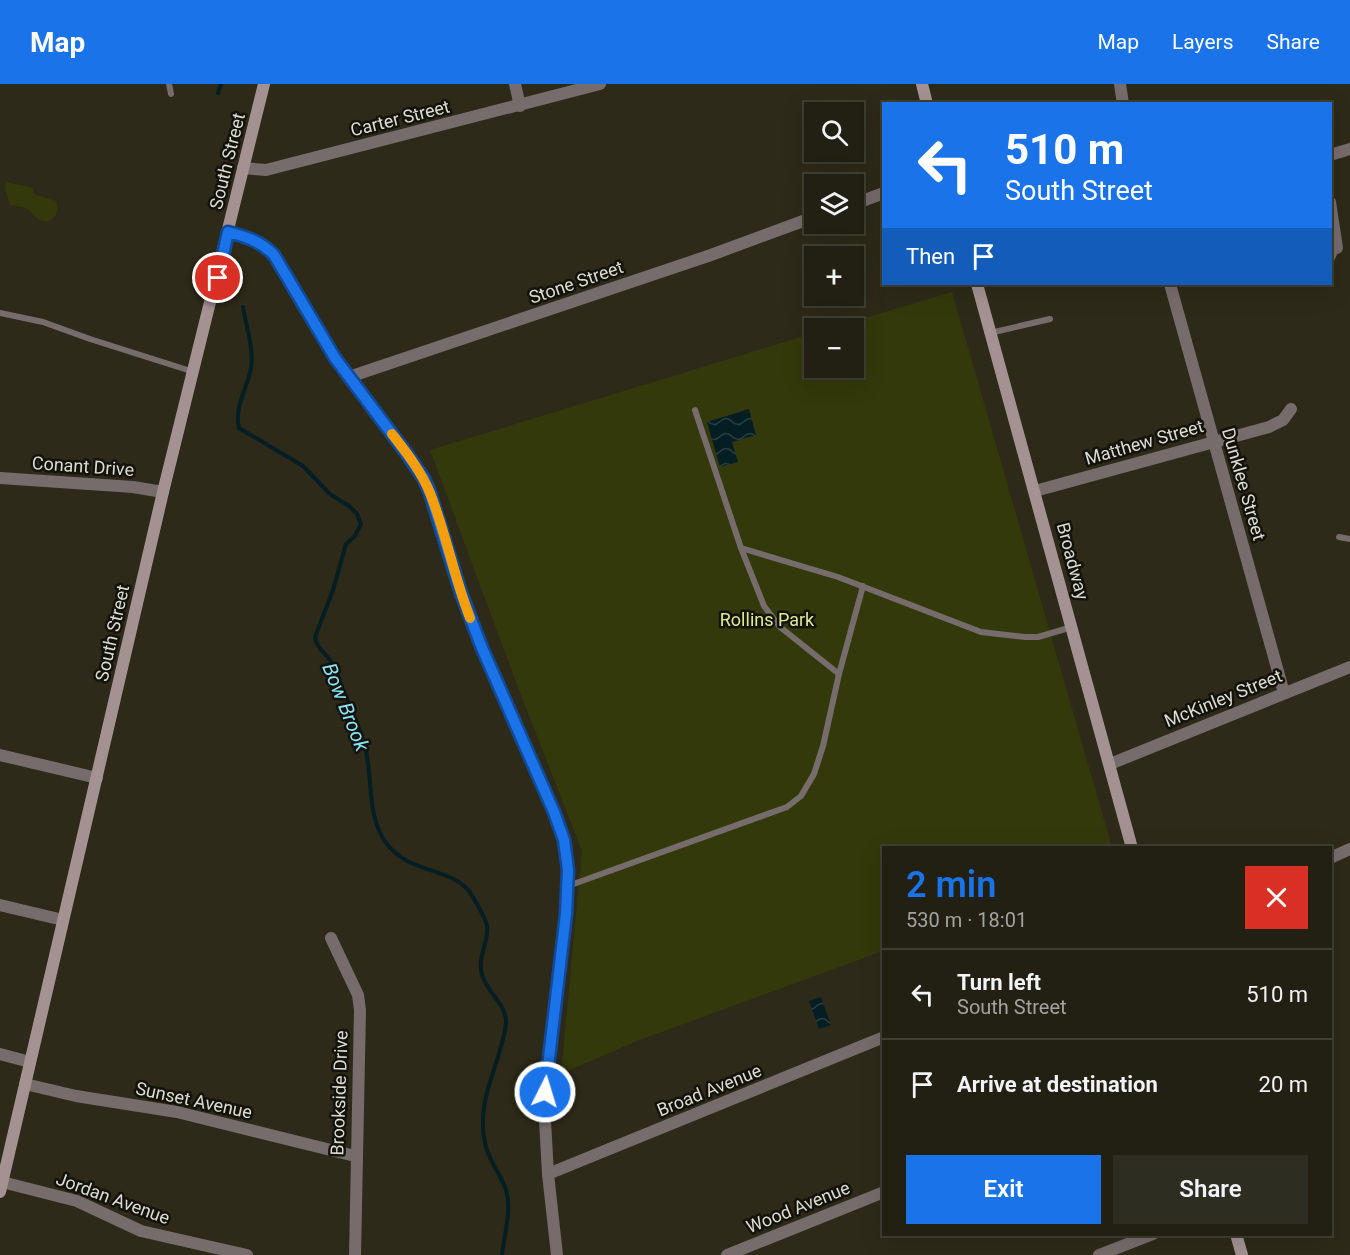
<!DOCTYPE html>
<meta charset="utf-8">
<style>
body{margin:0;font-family:Roboto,sans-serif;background:#2e2d21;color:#f1f3f6;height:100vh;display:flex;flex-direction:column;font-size:22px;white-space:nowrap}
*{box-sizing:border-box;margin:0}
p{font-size:20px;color:#a2a3a0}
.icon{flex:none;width:33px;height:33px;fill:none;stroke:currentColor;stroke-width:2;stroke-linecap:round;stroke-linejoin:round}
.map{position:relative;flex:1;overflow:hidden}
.details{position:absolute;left:882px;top:762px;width:450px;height:390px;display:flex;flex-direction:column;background:#222013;border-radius:0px;box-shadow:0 6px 24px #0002,0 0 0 2px #3f3e33}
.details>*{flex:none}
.guide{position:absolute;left:882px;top:18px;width:450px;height:183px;border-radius:0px;box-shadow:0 6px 24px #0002,0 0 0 2px #3f3e33;background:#1a73e8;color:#fff;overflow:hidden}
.fabs{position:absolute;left:804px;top:18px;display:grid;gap:12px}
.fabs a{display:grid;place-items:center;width:60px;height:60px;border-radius:0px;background:#222013;box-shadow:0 6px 24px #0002,0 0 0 2px #3f3e33;font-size:30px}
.pin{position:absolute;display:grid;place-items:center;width:51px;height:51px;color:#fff;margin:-26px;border:3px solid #fff;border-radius:50%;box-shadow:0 2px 6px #0007}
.me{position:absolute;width:66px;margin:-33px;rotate:5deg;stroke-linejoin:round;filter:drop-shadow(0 0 4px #0008)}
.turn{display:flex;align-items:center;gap:21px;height:126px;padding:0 24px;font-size:27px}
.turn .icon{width:78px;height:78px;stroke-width:2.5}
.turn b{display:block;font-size:42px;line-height:51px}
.then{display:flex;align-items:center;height:57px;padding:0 24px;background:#0003;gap:12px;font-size:22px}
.round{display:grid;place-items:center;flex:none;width:63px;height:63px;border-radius:0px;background:#2e2d21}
.head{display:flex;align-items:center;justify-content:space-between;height:102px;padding:0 24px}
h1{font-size:36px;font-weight:600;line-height:45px;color:#1a73e8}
.cta{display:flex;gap:12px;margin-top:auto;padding:12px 24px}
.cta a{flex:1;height:69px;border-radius:0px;background:#1a73e8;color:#fff;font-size:24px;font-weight:600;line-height:69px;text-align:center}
.cta a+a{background:#2e2d21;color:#f1f3f6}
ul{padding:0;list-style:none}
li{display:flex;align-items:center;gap:18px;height:90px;padding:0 24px;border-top:2px solid #3f3e33}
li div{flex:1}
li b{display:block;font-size:22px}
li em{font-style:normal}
header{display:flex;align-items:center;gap:36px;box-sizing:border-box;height:84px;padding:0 30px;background:#1a73e8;color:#fff}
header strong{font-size:28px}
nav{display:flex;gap:33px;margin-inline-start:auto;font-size:21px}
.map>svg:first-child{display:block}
.park{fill:#33390b}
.water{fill:url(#water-waves)}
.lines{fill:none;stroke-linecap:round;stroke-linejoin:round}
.stream{stroke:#051e24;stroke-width:4}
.lane{stroke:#776c6c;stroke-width:6}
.street{stroke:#776c6c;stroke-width:12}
.secondary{stroke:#a39291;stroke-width:12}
.route-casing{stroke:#114b97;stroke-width:15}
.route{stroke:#1a73e8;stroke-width:10}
.slow{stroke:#f59e0b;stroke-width:10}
.labels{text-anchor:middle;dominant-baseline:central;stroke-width:5;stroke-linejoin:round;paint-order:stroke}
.street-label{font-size:18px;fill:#dddcd0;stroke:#14130b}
.park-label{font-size:18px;fill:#dceb93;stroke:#14130b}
.water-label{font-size:20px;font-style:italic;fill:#8ae3f9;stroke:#14130b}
</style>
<header>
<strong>Map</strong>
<nav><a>Map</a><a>Layers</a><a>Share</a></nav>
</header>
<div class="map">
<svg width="1350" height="1171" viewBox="0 0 1350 1171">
<defs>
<pattern id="water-waves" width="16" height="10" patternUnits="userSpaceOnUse" patternTransform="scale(1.5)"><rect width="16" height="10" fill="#051e24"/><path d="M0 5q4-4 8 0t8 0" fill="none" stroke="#293e43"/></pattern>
</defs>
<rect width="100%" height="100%" fill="#2d2a19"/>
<!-- park -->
<g class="park">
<path d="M 6,98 L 33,104 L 34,110 L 56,117 C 61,127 53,142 40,136 C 34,133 31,126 25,124 C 21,122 15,122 10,121 L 5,104 Z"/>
<path d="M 952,208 L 1112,763 L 884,764 L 883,867 L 637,957 L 561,990 L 582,767 L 517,601 L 430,366 L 814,249 L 814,284 L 854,284 L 854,244 L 831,244 Z"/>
</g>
<!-- water -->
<g class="water">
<path d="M 749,325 L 756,351 L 732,358 L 738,378 L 720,383 L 707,338 Z"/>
<path d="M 821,913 L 831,941 L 819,945 L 809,917 Z"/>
</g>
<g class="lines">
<!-- stream -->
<g class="stream">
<path d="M 218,9 L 221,0"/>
<path d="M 243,223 C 246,242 254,265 251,284 C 247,305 234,323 239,344 L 303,382 L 330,410 L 349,422 L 357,430 L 361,440 L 355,452 L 346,460 L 333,506 L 315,553 C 316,564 326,569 332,579 C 337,588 340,599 344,608 C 351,625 359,642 364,659 C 374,691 365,732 387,760 C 411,792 456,782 473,813 C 477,821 486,834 487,842 C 489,859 477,872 482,891 C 487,908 507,921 506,939 C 502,974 482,1005 483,1040 C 483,1070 494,1078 505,1103 C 513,1123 504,1151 502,1171"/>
</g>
<!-- lane -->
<g class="lane">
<path d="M 169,0 L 171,10"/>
<path d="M 1330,178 L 1337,164"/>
<path d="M 0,229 L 43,238 L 90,255 L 194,288"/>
<path d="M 990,249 L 1050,235"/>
<path d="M 695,326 L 741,464 L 838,493 L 981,548 L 1025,553 L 1038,553 L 1072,543"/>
<path d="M 1339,453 L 1350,455"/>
<path d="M 741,464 L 764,522 L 780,543 L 839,590"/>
<path d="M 568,802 L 787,723 L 801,712 L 814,690 L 823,662 L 839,590 L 863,502"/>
</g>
<!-- street -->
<g class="street">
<path d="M 515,0 L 520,22"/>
<path d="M 1120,0 L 1123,20"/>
<path d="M 1330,71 L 1350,65"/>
<path d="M 243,84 L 266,86 L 600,0"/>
<path d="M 1330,118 L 1337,164"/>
<path d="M 854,120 L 884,109"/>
<path d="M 228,148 L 261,159 L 274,171 C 298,212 320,254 348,292 C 376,331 409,366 430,409 L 461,509 L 482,564 L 554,728 L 564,756 L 568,786 L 566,830 L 551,949 L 545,1037 L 548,1090 L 557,1171"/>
<path d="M 1170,200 L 1284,609"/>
<path d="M 349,293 L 711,171 L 814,133"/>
<path d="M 0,394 L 133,403 L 163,408"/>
<path d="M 1035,407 L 1269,343 L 1283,336 L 1291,325"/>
<path d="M 0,671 L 97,694"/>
<path d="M 1110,680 L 1350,583"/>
<path d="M 1330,774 L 1350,765"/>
<path d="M 0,821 L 63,836"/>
<path d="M 331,854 L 358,911 L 360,926 L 355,1171"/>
<path d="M 0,970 L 30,978"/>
<path d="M 25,1000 L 76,1012 L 177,1028 L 355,1072"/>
<path d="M 548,1090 L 884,953"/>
<path d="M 2,1098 L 77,1117 L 141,1147 L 247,1171"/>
<path d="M 727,1171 L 884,1108"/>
<path d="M 1099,1171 L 1153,1150"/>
</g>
<!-- secondary -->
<g class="secondary">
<path d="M 922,0 L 927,20"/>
<path d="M 977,200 L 1132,764"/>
<path d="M 0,1108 L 163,408 L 264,0"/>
<path d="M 1236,1150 L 1242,1171"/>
</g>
</g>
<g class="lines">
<defs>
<path id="route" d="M 218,194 L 228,148 C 247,153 260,157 274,171 L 335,274 L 407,370 L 424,395 L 430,409 L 461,509 L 482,564 L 554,728 L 564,756 L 568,786 L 566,830 L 545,1008"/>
</defs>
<!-- route casing -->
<use href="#route" class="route-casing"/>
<!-- route -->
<use href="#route" class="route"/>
<!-- slow -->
<path class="slow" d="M 392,350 C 406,368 421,387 430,409 C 446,449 454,493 470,534"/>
</g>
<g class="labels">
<!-- street labels -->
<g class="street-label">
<text transform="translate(400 34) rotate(-14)">Carter Street</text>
<text transform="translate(227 77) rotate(-76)">South Street</text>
<text transform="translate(576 198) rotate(-19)">Stone Street</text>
<text transform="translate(1144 358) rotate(-16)">Matthew Street</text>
<text transform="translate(83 382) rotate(4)">Conant Drive</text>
<text transform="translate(1244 400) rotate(74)">Dunklee Street</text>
<text transform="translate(1073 477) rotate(75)">Broadway</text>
<text transform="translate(112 549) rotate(-77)">South Street</text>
<text transform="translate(1223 614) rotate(-22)">McKinley Street</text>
<text transform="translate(709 1006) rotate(-22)">Broad Avenue</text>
<text transform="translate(339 1009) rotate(-88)">Brookside Drive</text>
<text transform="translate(194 1016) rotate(12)">Sunset Avenue</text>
<text transform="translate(113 1114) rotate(20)">Jordan Avenue</text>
<text transform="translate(798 1123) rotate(-22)">Wood Avenue</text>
</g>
<!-- park labels -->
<g class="park-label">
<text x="767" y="535">Rollins Park</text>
</g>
<!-- water labels -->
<g class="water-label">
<text transform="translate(346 623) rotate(68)">Bow Brook</text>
</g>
</g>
</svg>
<div class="fabs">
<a><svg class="icon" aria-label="search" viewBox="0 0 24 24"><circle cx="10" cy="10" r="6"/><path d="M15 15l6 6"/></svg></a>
<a><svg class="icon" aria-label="layers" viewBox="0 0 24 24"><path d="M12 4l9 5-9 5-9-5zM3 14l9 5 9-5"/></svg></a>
<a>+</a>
<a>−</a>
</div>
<div class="pin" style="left:218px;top:194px;background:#d93025"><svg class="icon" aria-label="arrive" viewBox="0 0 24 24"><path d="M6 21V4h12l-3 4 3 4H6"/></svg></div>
<svg class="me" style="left:545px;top:1008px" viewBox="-20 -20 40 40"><circle r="17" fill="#1a73e8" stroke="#fff" stroke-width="3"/><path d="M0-11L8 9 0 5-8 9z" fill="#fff"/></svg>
<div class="guide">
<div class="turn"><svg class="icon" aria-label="left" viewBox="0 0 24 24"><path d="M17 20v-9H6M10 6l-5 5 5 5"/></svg><div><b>510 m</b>South Street</div></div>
<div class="then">Then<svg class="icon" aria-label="arrive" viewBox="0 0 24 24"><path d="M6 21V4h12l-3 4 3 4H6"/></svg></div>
</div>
<section class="details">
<div class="head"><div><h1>2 min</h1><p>530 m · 18:01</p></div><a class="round" style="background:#d93025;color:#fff"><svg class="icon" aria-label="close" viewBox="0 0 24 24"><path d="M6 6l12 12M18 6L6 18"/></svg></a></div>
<ul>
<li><svg class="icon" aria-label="left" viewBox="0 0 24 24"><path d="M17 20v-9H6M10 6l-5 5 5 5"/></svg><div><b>Turn left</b><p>South Street</p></div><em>510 m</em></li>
<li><svg class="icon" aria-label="arrive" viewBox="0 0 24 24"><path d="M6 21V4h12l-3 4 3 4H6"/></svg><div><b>Arrive at destination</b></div><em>20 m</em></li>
</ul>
<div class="cta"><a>Exit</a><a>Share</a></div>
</section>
</div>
